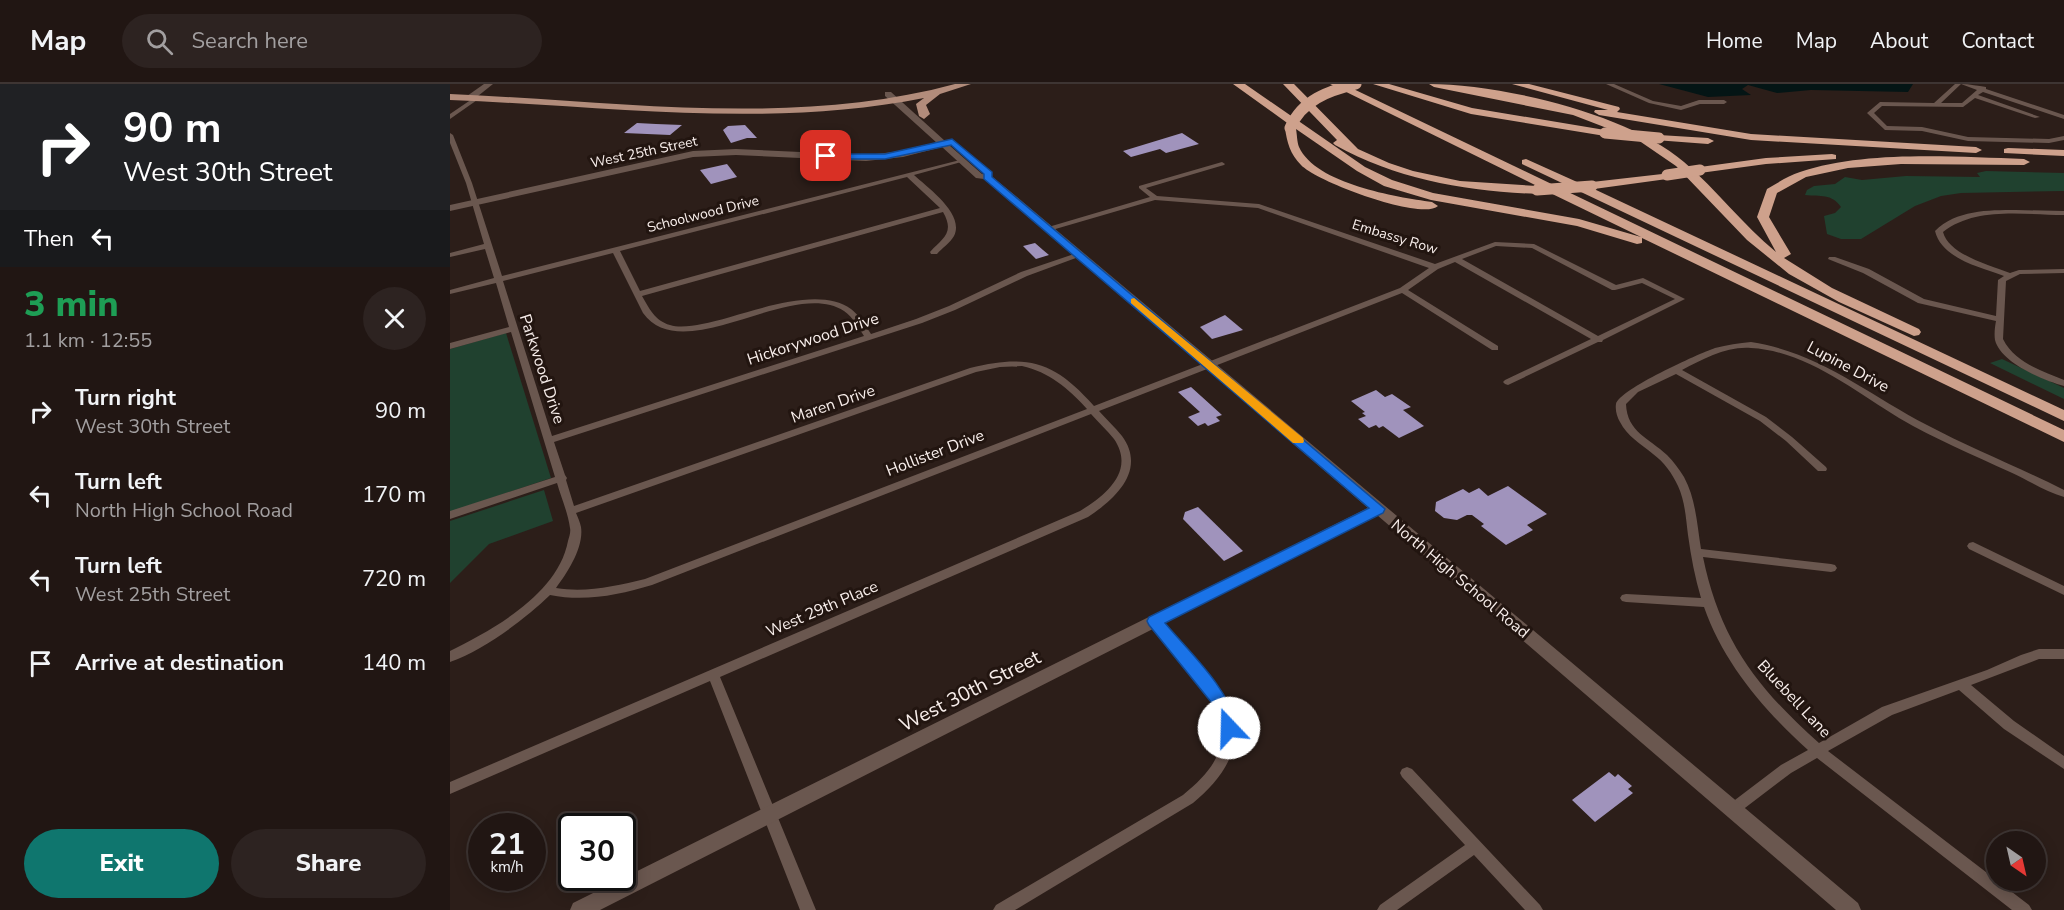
<!DOCTYPE html>
<meta charset="utf-8">
<style>
body{margin:0;font-family:"Nunito Sans",sans-serif;background:#2d2321;color:#f1f3f6;height:100vh;display:flex;flex-direction:column;font-size:22px;white-space:nowrap}
*{box-sizing:border-box;margin:0}
p{font-size:20px;color:#a29fa0}
.icon{flex:none;width:33px;height:33px;fill:none;stroke:currentColor;stroke-width:2;stroke-linecap:round;stroke-linejoin:round}
.map{position:relative;flex:1;overflow:hidden}
.side{display:flex;flex-direction:column;background:#211613;width:450px}
.side>*{flex:none}
.hud{background:#202124;color:#fff;overflow:hidden}
.needle{width:39px;rotate:146deg}
.buttons{position:absolute;left:1536px;top:747px;display:grid;gap:12px}
.buttons a{display:grid;place-items:center;width:60px;height:60px;border-radius:50%;background:#211613;box-shadow:0 3px 15px #0003,0 0 0 2px #3e3533;font-size:30px}
.speed{position:absolute;left:18px;top:729px;display:flex;gap:12px;font-size:30px;font-weight:700;text-align:center}
.speed>*{display:grid;place-content:center;width:78px;height:78px;border-radius:50%;background:#211613;box-shadow:0 3px 15px #0003,0 0 0 2px #3e3533;line-height:1}
.speed small{font-size:15px;font-weight:400}
.speed .limit{border:3px solid #111;border-radius:9px;background:#fff;color:#111}
.pin{position:absolute;display:grid;place-items:center;width:51px;height:51px;color:#fff;margin:-26px;border-radius:12px;box-shadow:0 3px 9px #0006}
.me{position:absolute;width:66px;margin:-33px;rotate:339deg;stroke-linejoin:round;filter:drop-shadow(0 0 4px #0008)}
.turn{display:flex;align-items:center;gap:21px;height:126px;padding:0 24px;font-size:27px}
.turn .icon{width:78px;height:78px;stroke-width:2.5}
.turn b{display:block;font-size:42px;line-height:51px}
.then{display:flex;align-items:center;height:57px;padding:0 24px;background:#0003;gap:12px;font-size:22px}
.round{display:grid;place-items:center;flex:none;width:63px;height:63px;border-radius:32px;background:#2d2321}
.head{display:flex;align-items:center;justify-content:space-between;height:102px;padding:0 24px}
h1{font-size:36px;font-weight:800;line-height:45px;color:#1e9e55}
.button{display:flex;gap:12px;margin-top:auto;padding:12px 24px}
.button a{flex:1;height:69px;border-radius:36px;background:#0f766e;color:#fff;font-size:24px;font-weight:800;line-height:69px;text-align:center}
.button a+a{background:#2d2321;color:#f1f3f6}
ul{padding:0;list-style:none}
li{display:flex;align-items:center;gap:18px;height:84px;padding:0 24px}
li div{flex:1}
li b{display:block;font-size:22px}
li em{font-style:normal}
header{display:flex;align-items:center;gap:36px;box-sizing:border-box;height:84px;padding:0 30px;background:#211613;border-bottom:2px solid #3e3533}
header strong{font-size:28px}
nav{display:flex;gap:33px;margin-inline-start:auto;font-size:21px}
.search{width:420px;height:54px;background:#2d2321;display:flex;align-items:center;gap:15px;box-sizing:border-box;padding:0 21px;border-radius:33px;color:#a29fa0;font-size:22px}
main{display:flex;flex:1;min-height:0}
.map>svg:first-child{display:block}
.green{fill:#20412f}
.water{fill:#041515}
.building{fill:#a093bc}
.lines{fill:none;stroke-linecap:round;stroke-linejoin:round}
.minor{fill:#6a574f;fill-rule:evenodd}
.tertiary{fill:#6a574f;fill-rule:evenodd}
.primary{fill:#b28c7b;fill-rule:evenodd}
.motorway{fill:#cea18c;fill-rule:evenodd}
.motorway-bridge{stroke:#cea18c;stroke-width:11}
.route{fill:#1a73e8;stroke:#114b97;stroke-width:1.5}
.slow{fill:#f59e0b}
.labels{text-anchor:middle;dominant-baseline:central;stroke-width:6;stroke-linejoin:round;paint-order:stroke}
.far-street-label{font-size:14px;fill:#f8eeeb;stroke:#221510}
.street-label{font-size:16px;fill:#f8eeeb;stroke:#221510}
.near-street-label{font-size:20px;fill:#f8eeeb;stroke:#221510}
</style>
<header>
<strong>Map</strong>
<div class="search"><svg class="icon" aria-label="search" viewBox="0 0 24 24"><circle cx="10" cy="10" r="6"/><path d="M15 15l6 6"/></svg>Search here</div>
<nav><a>Home</a><a>Map</a><a>About</a><a>Contact</a></nav>
</header>
<main>
<section class="side">
<div class="hud">
<div class="turn"><svg class="icon" aria-label="right" viewBox="0 0 24 24"><path d="M7 20v-9h11M14 6l5 5-5 5"/></svg><div><b>90 m</b>West 30th Street</div></div>
<div class="then">Then<svg class="icon" aria-label="left" viewBox="0 0 24 24"><path d="M17 20v-9H6M10 6l-5 5 5 5"/></svg></div>
</div>
<div class="head"><div><h1>3 min</h1><p>1.1 km · 12:55</p></div><a class="round"><svg class="icon" aria-label="close" viewBox="0 0 24 24"><path d="M6 6l12 12M18 6L6 18"/></svg></a></div>
<ul>
<li><svg class="icon" aria-label="right" viewBox="0 0 24 24"><path d="M7 20v-9h11M14 6l5 5-5 5"/></svg><div><b>Turn right</b><p>West 30th Street</p></div><em>90 m</em></li>
<li><svg class="icon" aria-label="left" viewBox="0 0 24 24"><path d="M17 20v-9H6M10 6l-5 5 5 5"/></svg><div><b>Turn left</b><p>North High School Road</p></div><em>170 m</em></li>
<li><svg class="icon" aria-label="left" viewBox="0 0 24 24"><path d="M17 20v-9H6M10 6l-5 5 5 5"/></svg><div><b>Turn left</b><p>West 25th Street</p></div><em>720 m</em></li>
<li><svg class="icon" aria-label="arrive" viewBox="0 0 24 24"><path d="M6 21V4h12l-3 4 3 4H6"/></svg><div><b>Arrive at destination</b></div><em>140 m</em></li>
</ul>
<div class="button"><a>Exit</a><a>Share</a></div>
</section>
<div class="map">
<svg width="1614" height="826" viewBox="0 0 1614 826">
<rect width="100%" height="100%" fill="#2c1e19"/>
<!-- green -->
<g class="green">
<path d="M 1536,87 L 1614,89 L 1614,107 L 1511,109 L 1491,112 L 1465,122 L 1411,155 L 1391,155 L 1377,150 L 1374,132 L 1385,129 L 1391,123 C 1381,109 1371,113 1355,111 L 1357,106 L 1364,102 L 1385,100 L 1395,93 L 1412,96 L 1456,92 L 1530,93 L 1527,89 Z"/>
<path d="M 56,249 L 101,394 L 0,428 L 0,265 Z"/>
<path d="M 1552,275 L 1614,304 L 1614,315 L 1540,279 Z"/>
<path d="M 94,406 L 103,437 L 39,460 L 0,499 L 0,437 Z"/>
</g>
<!-- water -->
<path class="water" d="M 1209,0 L 1463,0 L 1458,8 L 1361,6 L 1327,9 L 1298,1 L 1292,5 L 1301,11 L 1258,13 Z"/>
<!-- building -->
<g class="building">
<path d="M 187,39 L 206,40 L 232,41 L 220,51 L 174,49 Z"/>
<path d="M 295,41 L 307,54 L 297,54 L 281,59 L 273,46 L 278,42 Z"/>
<path d="M 732,49 L 749,60 L 716,69 L 710,65 L 681,73 L 673,67 Z"/>
<path d="M 277,80 L 287,93 L 261,100 L 250,86 Z"/>
<path d="M 585,159 L 593,166 L 599,171 L 586,175 L 573,162 Z"/>
<path d="M 775,231 L 793,246 L 762,255 L 750,243 Z"/>
<path d="M 741,303 L 772,331 L 766,333 L 770,337 L 758,342 L 755,339 L 748,342 L 738,333 L 750,328 L 728,308 Z"/>
<path d="M 926,306 L 935,313 L 942,310 L 961,323 L 953,326 L 974,342 L 949,354 L 933,342 L 929,344 L 926,341 L 919,344 L 908,335 L 916,332 L 912,329 L 915,328 L 901,317 Z"/>
<path d="M 1058,402 L 1097,430 L 1077,441 L 1083,446 L 1056,461 L 1031,442 L 1034,440 L 1022,431 L 1017,431 L 1007,436 L 994,434 L 985,427 L 986,418 L 1013,405 L 1019,409 L 1029,404 L 1038,412 Z"/>
<path d="M 748,423 L 793,467 L 774,477 L 733,435 L 735,428 Z"/>
<path d="M 1159,688 L 1165,693 L 1168,690 L 1182,702 L 1178,705 L 1183,709 L 1145,738 L 1122,716 Z"/>
</g>
<g class="lines">
<!-- minor -->
<g class="minor">
<path d="M 1156,0 L 1164,0 L 1203,17 L 1231,22 L 1249,16 L 1274,16 L 1277,18 L 1274,20 L 1250,20 L 1231,26 L 1199,19 Z"/>
<path d="M 1505,0 L 1511,0 L 1491,19 L 1512,19 L 1527,6 L 1511,0 C 1520,0 1528,2 1536,3 L 1536,5 L 1614,31 L 1614,35 L 1533,8 L 1528,11 L 1590,33 L 1585,34 L 1525,14 L 1513,23 L 1432,22 L 1424,29 L 1437,42 L 1472,43 L 1518,53 L 1599,55 L 1614,52 L 1614,56 L 1599,59 L 1518,57 L 1472,47 L 1435,46 L 1417,29 L 1430,18 L 1484,19 Z"/>
<path d="M 25,13 L 30,14 L 0,35 L 0,30 Z"/>
<path d="M 0,49 L 3,51 L 22,99 L 52,192 L 510,76 L 515,77 L 464,91 C 478,104 515,130 504,152 C 500,159 492,164 487,170 L 481,170 L 480,168 C 493,154 505,149 493,128 L 192,212 C 199,224 205,237 220,241 C 229,244 242,242 252,240 C 291,233 365,199 401,225 C 409,231 415,241 421,250 L 466,235 L 499,222 L 571,188 L 627,169 L 633,169 L 634,171 L 577,192 L 505,226 L 472,239 L 104,358 L 115,391 L 117,394 L 116,396 L 124,422 L 520,284 C 578,270 604,277 644,322 L 950,204 L 979,184 L 808,124 L 705,116 L 602,146 L 595,144 L 700,113 L 689,104 L 689,102 L 772,78 L 775,80 L 774,81 L 696,104 L 707,112 L 809,120 L 985,180 L 1045,158 L 1084,160 L 1166,201 L 1193,194 L 1235,215 L 1153,256 L 1152,258 L 1148,258 L 1058,301 L 1055,300 L 1053,298 L 1055,296 L 1141,255 L 1005,178 L 988,185 L 958,206 L 1048,262 L 1048,266 L 1042,266 L 952,209 L 649,327 C 656,335 665,343 672,352 C 697,386 665,415 638,433 L 270,593 L 366,826 L 350,826 L 260,597 L 0,710 L 0,698 L 630,427 C 655,412 686,387 664,355 C 657,346 648,338 641,330 L 202,501 C 169,511 135,518 100,511 C 74,536 34,566 0,578 L 0,567 C 44,545 108,510 118,457 C 119,453 121,448 120,444 C 118,429 111,413 107,399 L 0,435 L 0,427 L 105,393 L 61,248 L 0,265 L 0,259 L 59,243 L 46,199 L 0,210 L 0,206 L 44,194 L 35,165 L 0,173 L 0,169 L 34,160 L 16,99 L 0,59 ZM 457,93 L 490,124 L 190,207 L 170,167 ZM 1046,162 L 1082,164 L 1162,206 L 1165,206 L 1192,199 L 1225,215 L 1148,252 L 1012,175 ZM 163,169 L 193,229 C 234,285 342,193 394,227 C 403,233 408,243 414,252 L 102,352 L 53,197 ZM 572,282 C 599,288 618,304 637,325 L 195,495 C 166,502 136,509 106,504 C 118,488 134,463 131,443 C 130,438 128,434 126,429 L 526,288 L 550,283 Z"/>
<path d="M 1566,126 L 1614,127 L 1614,131 C 1575,131 1526,122 1493,148 C 1499,171 1540,181 1560,189 L 1569,186 L 1614,185 L 1614,189 L 1570,190 L 1556,197 L 1553,255 C 1565,279 1591,286 1614,296 L 1614,302 C 1593,296 1551,279 1545,256 C 1544,250 1545,242 1546,237 L 1468,219 L 1413,189 L 1378,175 L 1379,173 L 1385,173 L 1419,185 L 1474,215 L 1546,232 L 1548,196 L 1554,192 C 1530,183 1492,175 1485,147 C 1506,126 1538,126 1566,126 Z"/>
<path d="M 1301,258 C 1371,269 1417,310 1477,341 C 1522,365 1569,383 1614,406 L 1614,413 C 1596,408 1578,396 1560,388 C 1523,371 1485,355 1449,334 C 1404,307 1356,267 1301,264 C 1277,262 1253,275 1232,286 L 1316,333 L 1342,353 L 1376,383 L 1377,385 L 1376,387 L 1368,387 L 1336,357 L 1310,337 L 1226,290 L 1188,308 L 1176,320 C 1177,348 1199,354 1217,371 C 1224,378 1229,385 1234,393 C 1246,415 1247,441 1251,465 L 1381,480 L 1385,481 L 1387,484 L 1385,487 L 1381,488 L 1253,473 C 1270,556 1307,604 1369,659 L 1432,623 L 1537,586 L 1571,571 L 1589,565 L 1614,565 L 1614,575 L 1589,575 L 1521,601 L 1564,637 L 1614,672 L 1614,685 L 1554,645 L 1509,606 L 1442,631 L 1378,667 L 1579,821 L 1582,826 L 1562,826 L 1367,674 L 1341,689 L 1287,730 L 1282,732 L 1277,730 L 1275,726 L 1277,722 L 1331,681 L 1358,666 C 1314,626 1274,580 1254,523 L 1176,518 L 1172,517 L 1170,514 L 1172,511 L 1176,510 L 1251,514 C 1245,494 1241,473 1238,451 C 1236,435 1235,417 1228,402 C 1222,389 1214,378 1203,370 C 1191,360 1177,352 1170,338 C 1167,333 1165,326 1166,320 C 1170,305 1248,270 1265,264 C 1277,261 1289,259 1301,258 Z"/>
<path d="M 1523,458 L 1614,502 L 1614,511 L 1519,465 L 1517,462 L 1519,459 Z"/>
<path d="M 705,533 L 709,534 C 723,550 737,567 750,584 C 757,592 765,600 771,608 C 801,652 779,689 743,719 L 565,826 L 543,826 L 546,821 L 733,711 C 767,683 783,659 762,616 L 701,540 L 699,537 L 701,534 Z"/>
<path d="M 957,683 L 962,685 L 1090,821 L 1093,826 L 1075,826 L 1024,771 L 947,826 L 927,826 L 930,821 L 1015,761 L 952,693 L 950,689 L 952,685 Z"/>
</g>
<!-- tertiary -->
<g class="tertiary">
<path d="M 34,0 L 43,0 L 23,16 L 17,16 L 17,12 Z"/>
<path d="M 435,8 L 441,8 L 495,57 L 503,56 L 503,60 L 499,61 L 532,90 L 540,91 L 567,113 L 1408,819 L 1411,826 L 1386,826 L 927,431 L 150,826 L 120,826 L 123,819 L 918,424 L 561,117 L 534,95 L 526,94 L 492,63 L 453,73 L 416,77 L 286,71 L 243,73 L 0,127 L 0,121 L 243,67 L 286,65 L 416,71 L 453,67 L 487,59 L 435,12 Z"/>
</g>
<!-- primary -->
<path class="primary" d="M 505,0 L 521,0 L 490,10 L 476,21 L 480,30 L 474,35 L 469,32 L 466,20 L 474,14 C 318,45 157,22 0,16 L 0,10 C 167,17 342,44 505,0 Z"/>
<!-- motorway -->
<g class="motorway">
<path d="M 783,0 L 795,0 L 915,83 L 942,96 L 983,109 L 1129,135 L 1191,153 L 1092,105 L 1091,109 L 1087,110 C 1016,107 948,96 885,61 L 883,59 L 887,56 L 833,0 L 844,0 L 908,65 L 939,79 L 963,87 L 1010,97 L 1087,102 L 880,0 L 893,0 L 1614,346 L 1614,358 L 1192,154 L 1192,159 L 1187,160 L 1127,142 L 981,116 L 934,102 L 907,87 L 846,45 C 847,50 847,58 849,63 C 866,100 946,113 982,118 L 988,122 C 972,137 867,98 851,81 C 840,70 837,58 835,44 L 840,41 Z"/>
<path d="M 923,0 L 939,0 L 1022,24 L 1155,46 L 1160,49 L 1155,52 L 1021,30 Z"/>
<path d="M 979,0 C 1051,0 1179,30 1234,78 C 1267,106 1293,141 1326,168 L 1307,133 L 1317,105 C 1328,99 1339,91 1350,88 C 1416,66 1505,73 1574,75 L 1580,78 L 1574,81 L 1451,80 L 1398,84 L 1356,93 L 1327,109 L 1319,133 L 1341,170 L 1334,174 L 1382,204 L 1469,245 L 1471,248 L 1469,251 L 1464,252 L 1389,218 L 1339,190 L 1297,156 L 1226,82 L 1188,56 L 1123,31 L 984,3 Z"/>
<path d="M 1062,0 L 1079,0 L 1169,23 L 1170,25 L 1167,28 L 1301,50 L 1526,63 L 1532,66 L 1526,69 L 1301,56 L 1149,31 L 1144,28 L 1145,26 L 1158,26 Z"/>
<path d="M 1209,51 L 1258,54 L 1264,57 L 1258,60 L 1205,56 L 1205,52 Z"/>
<path d="M 1558,64 L 1614,66 L 1614,72 L 1554,69 L 1554,65 Z"/>
<path d="M 1382,70 L 1386,71 L 1386,75 L 1316,80 L 1250,89 L 1244,86 L 1250,83 L 1316,74 Z"/>
<path d="M 1076,75 L 1136,102 L 1142,98 L 1221,89 L 1223,91 L 1217,95 L 1144,105 L 1614,326 L 1614,337 L 1072,80 L 1072,76 Z"/>
</g>
<!-- motorway-bridge -->
<g class="motorway-bridge">
<path d="M 840,44 C 852,16 878,7 906,0"/>
<path d="M 1155,49 L 1209,54"/>
<path d="M 1217,91 L 1250,86"/>
<path d="M 1087,106 L 1142,102"/>
</g>
</g>
<!-- route -->
<path class="route" d="M 502,55 L 542,88 L 542,93 L 935,425 L 933,429 L 715,539 C 741,570 778,603 788,644 L 785,649 L 779,651 L 773,649 L 761,618 L 699,541 L 697,537 L 699,533 L 919,424 L 534,95 L 534,90 L 501,61 L 435,75 L 376,75 L 372,72 L 376,70 L 435,70 Z"/>
<!-- slow -->
<path class="slow" d="M 684,214 L 853,354 L 854,357 L 853,359 L 843,359 L 681,219 L 681,215 Z"/>
<g class="labels">
<!-- far-street labels -->
<g class="far-street-label">
<text transform="translate(194 68) rotate(-12)">West 25th Street</text>
<text transform="translate(253 130) rotate(-14)">Schoolwood Drive</text>
<text transform="translate(945 153) rotate(17)">Embassy Row</text>
</g>
<!-- street labels -->
<g class="street-label">
<text transform="translate(363 255) rotate(-18)">Hickorywood Drive</text>
<text transform="translate(1398 283) rotate(28)">Lupine Drive</text>
<text transform="translate(92 285) rotate(72)">Parkwood Drive</text>
<text transform="translate(383 320) rotate(-19)">Maren Drive</text>
<text transform="translate(485 369) rotate(-21)">Hollister Drive</text>
<text transform="translate(1010 495) rotate(40)">North High School Road</text>
<text transform="translate(372 525) rotate(-23)">West 29th Place</text>
<text transform="translate(1344 615) rotate(47)">Bluebell Lane</text>
</g>
<!-- near-street labels -->
<g class="near-street-label">
<text transform="translate(520 607) rotate(-27)">West 30th Street</text>
</g>
</g>
</svg>
<div class="buttons">
<a><svg class="needle" viewBox="-14 -14 28 28"><path d="M0-13l5 13h-10z" fill="#e53935"/><path d="M0 13l5-13h-10z" fill="#a29fa0"/></svg></a>
</div>
<div class="speed"><div>21<small>km/h</small></div><div class="limit">30</div></div>
<div class="pin" style="left:376px;top:72px;background:#d93025"><svg class="icon" aria-label="arrive" viewBox="0 0 24 24"><path d="M6 21V4h12l-3 4 3 4H6"/></svg></div>
<svg class="me" style="left:779px;top:644px" viewBox="-20 -20 40 40"><circle r="19" fill="#fff"/><path d="M0-13L10 11 0 6-10 11z" fill="#1a73e8"/></svg>
</div>
</main>
